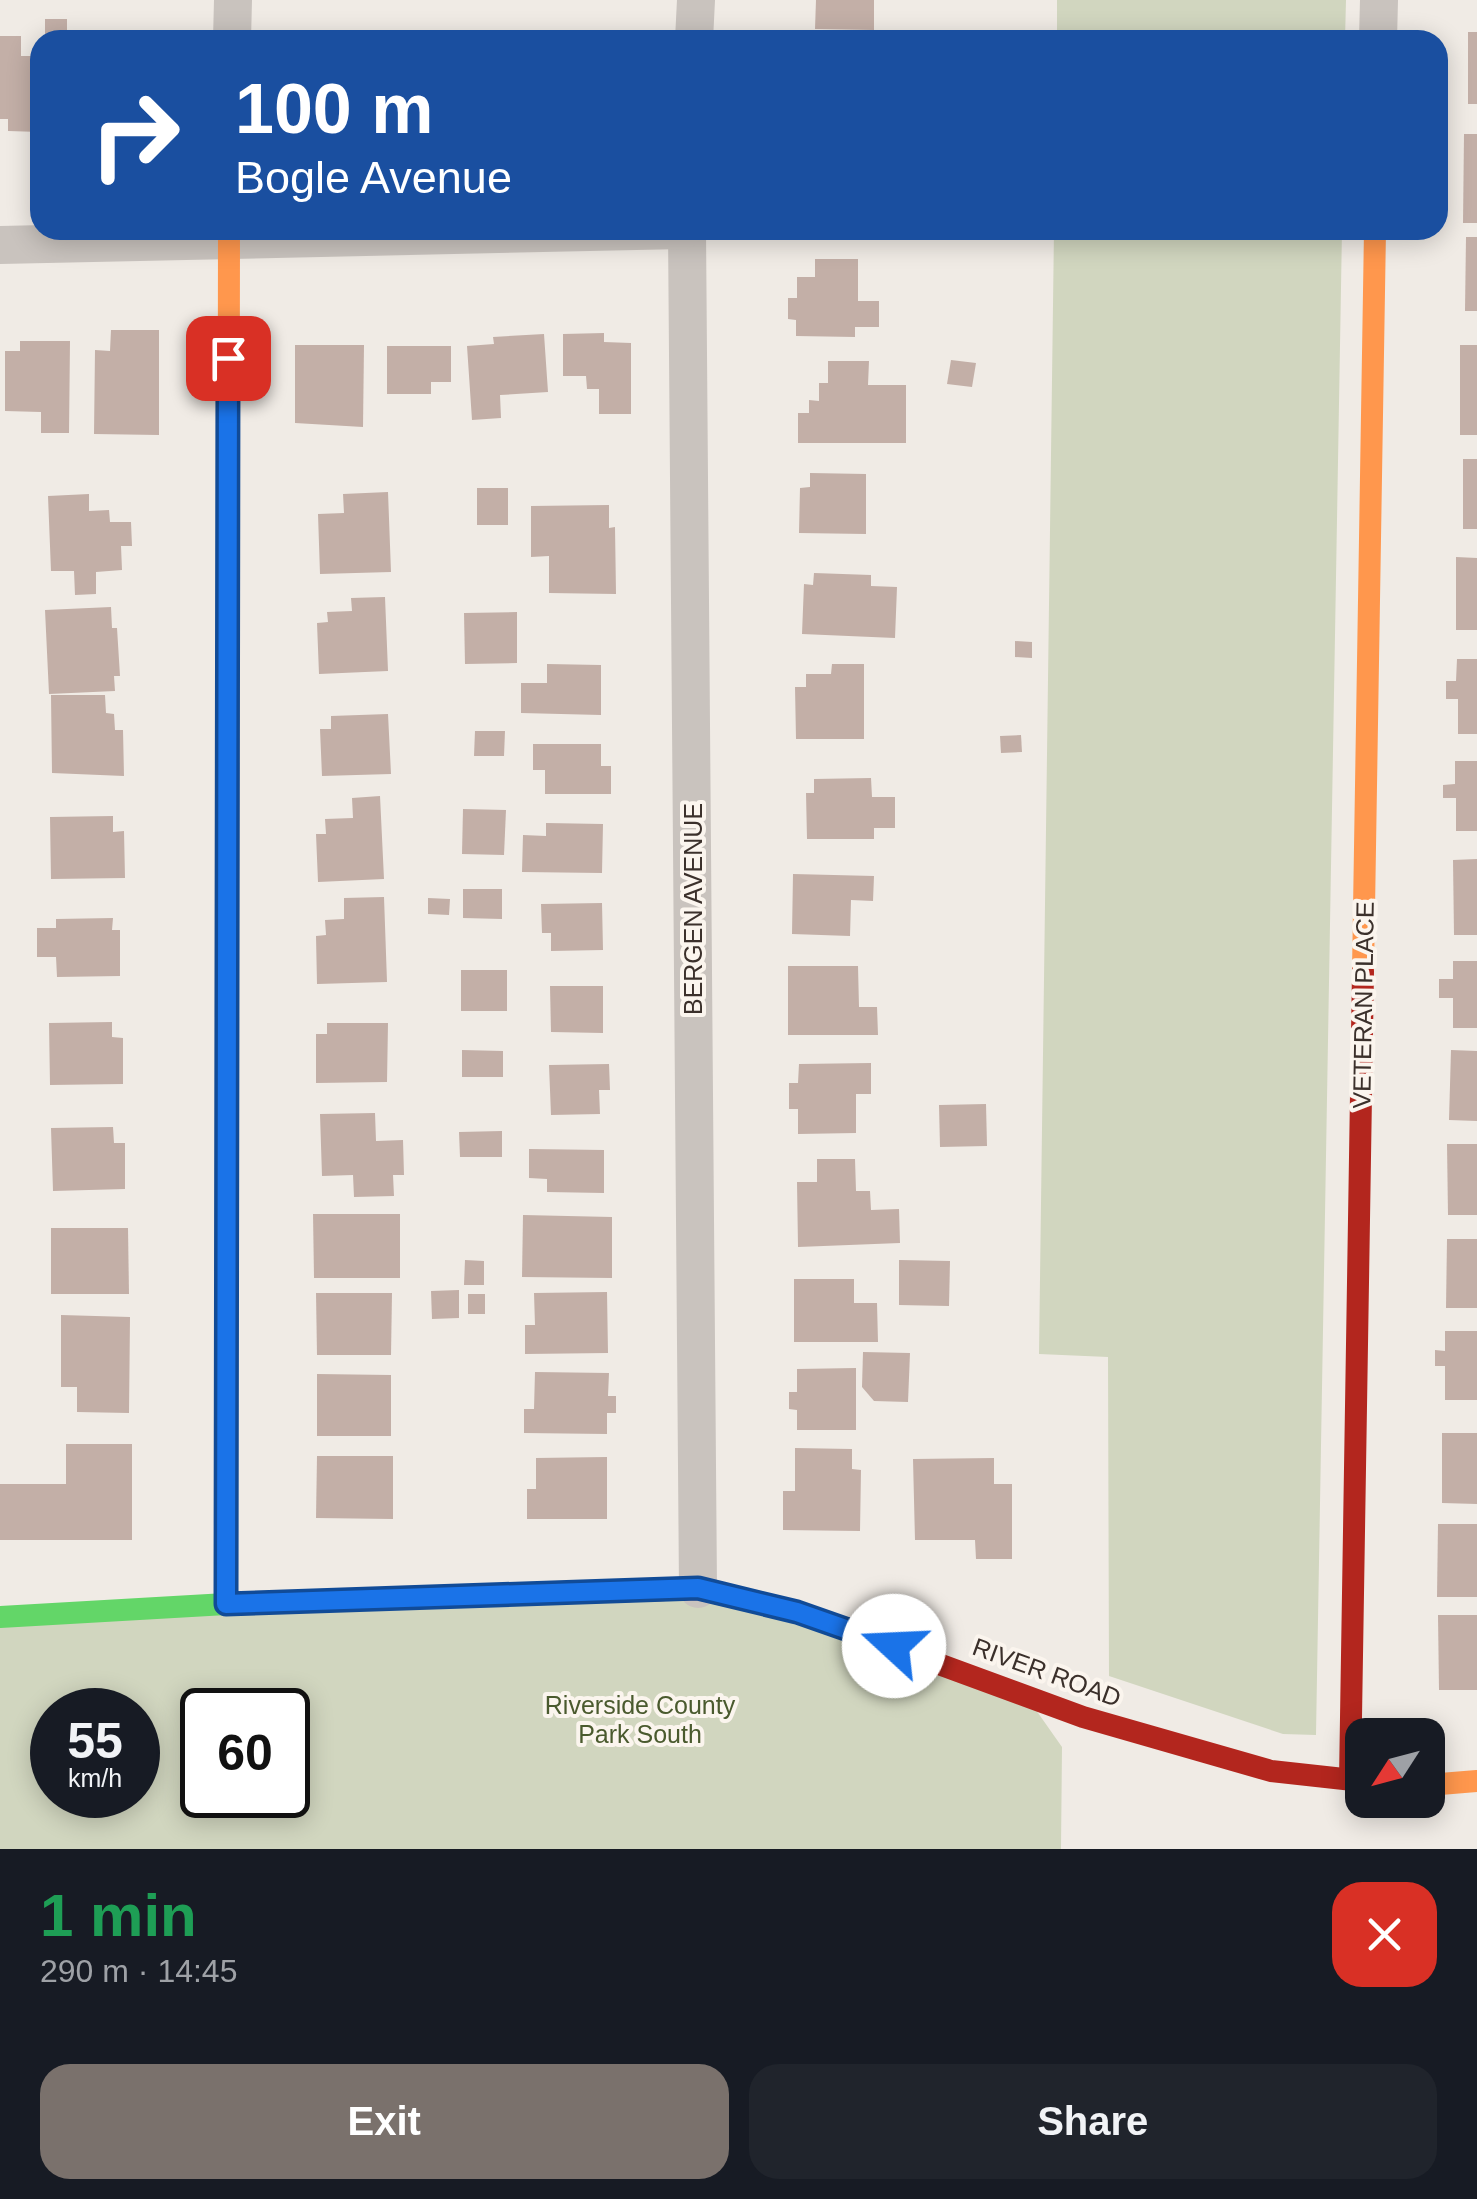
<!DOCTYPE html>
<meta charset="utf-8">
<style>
body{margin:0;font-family:Helvetica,sans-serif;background:#20242c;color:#f1f3f6;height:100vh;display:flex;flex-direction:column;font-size:38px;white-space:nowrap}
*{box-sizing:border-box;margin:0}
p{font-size:32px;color:#9ea1a6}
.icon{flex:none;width:55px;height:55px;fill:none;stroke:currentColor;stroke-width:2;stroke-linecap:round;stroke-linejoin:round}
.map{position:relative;height:1849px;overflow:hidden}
.sheet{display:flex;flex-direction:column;background:#171b24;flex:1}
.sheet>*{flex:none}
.banner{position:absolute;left:30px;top:30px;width:1418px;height:210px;border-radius:30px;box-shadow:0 5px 25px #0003;background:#1a4fa0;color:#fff;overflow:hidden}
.needle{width:65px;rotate:234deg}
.controls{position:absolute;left:1345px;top:1718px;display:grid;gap:20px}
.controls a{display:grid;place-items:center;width:100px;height:100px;border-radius:20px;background:#171b24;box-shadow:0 5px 25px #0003;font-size:50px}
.speed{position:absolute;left:30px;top:1688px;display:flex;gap:20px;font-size:50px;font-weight:700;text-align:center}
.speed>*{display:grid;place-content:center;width:130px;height:130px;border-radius:50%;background:#171b24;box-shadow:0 5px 25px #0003;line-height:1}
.speed small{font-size:25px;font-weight:400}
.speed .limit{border:5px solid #111;border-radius:15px;background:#fff;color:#111}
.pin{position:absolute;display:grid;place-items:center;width:85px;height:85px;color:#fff;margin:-42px;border-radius:20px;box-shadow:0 5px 15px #0006}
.me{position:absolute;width:110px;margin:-55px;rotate:290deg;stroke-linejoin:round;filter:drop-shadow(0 0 8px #0008)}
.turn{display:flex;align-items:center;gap:35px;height:210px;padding:0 40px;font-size:45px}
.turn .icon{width:130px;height:130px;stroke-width:2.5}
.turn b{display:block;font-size:70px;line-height:85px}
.round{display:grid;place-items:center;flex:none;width:105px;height:105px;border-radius:30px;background:#20242c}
.headline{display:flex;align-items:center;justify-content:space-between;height:170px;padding:0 40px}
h1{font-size:60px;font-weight:700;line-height:75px;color:#1e9e55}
.cta{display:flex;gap:20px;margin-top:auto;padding:20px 40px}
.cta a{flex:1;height:115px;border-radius:30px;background:#7a716c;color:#fff;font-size:40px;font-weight:700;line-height:115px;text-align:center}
.cta a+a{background:#20242c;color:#f1f3f6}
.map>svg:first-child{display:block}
.green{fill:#d1d6bf;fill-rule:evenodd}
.building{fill:#c3afa7}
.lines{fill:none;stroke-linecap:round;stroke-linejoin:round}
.street{stroke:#c9c3be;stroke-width:38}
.fast{stroke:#63d668;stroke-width:22}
.slow{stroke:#ff974d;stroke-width:22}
.jam{stroke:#b3261e;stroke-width:22}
.route-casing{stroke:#114b97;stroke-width:25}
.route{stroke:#1a73e8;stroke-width:18}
.labels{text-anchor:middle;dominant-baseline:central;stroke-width:8;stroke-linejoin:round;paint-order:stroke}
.street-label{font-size:25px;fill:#3b302b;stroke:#fbf5ee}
.park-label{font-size:25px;fill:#4a5a2e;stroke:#fbf5ee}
</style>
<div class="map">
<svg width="1477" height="1849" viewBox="0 0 1477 1849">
<rect width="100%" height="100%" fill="#f0ebe5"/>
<!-- green -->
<g class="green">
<path d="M 1057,0 L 1346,0 L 1345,40 L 1057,40 Z"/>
<path d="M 1054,230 L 1342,230 L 1316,1735 L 1283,1734 L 1109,1676 L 1108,1357 L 1039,1354 Z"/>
<path d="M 698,1589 L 1024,1693 L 1062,1747 L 1061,1849 L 0,1849 L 0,1617 ZM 52,1710 L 138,1710 L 138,1795 L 52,1795 ZM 202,1710 L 288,1710 L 288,1795 L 202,1795 Z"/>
</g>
<!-- building -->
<g class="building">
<path d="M 816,0 L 874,0 L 874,30 L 815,29 Z"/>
<rect x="45" y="19" width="22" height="21"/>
<path d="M 352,30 L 352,40 L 320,40 L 320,31 Z"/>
<rect x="1468" y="32" width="9" height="72"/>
<path d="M 0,36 L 21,36 L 21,56 L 40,56 L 40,132 L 8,131 L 8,119 L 0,119 Z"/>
<path d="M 1464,134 L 1477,134 L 1477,223 L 1463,223 Z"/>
<path d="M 1466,237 L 1477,237 L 1477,311 L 1465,311 Z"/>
<path d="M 815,259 L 858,259 L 858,301 L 879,301 L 879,327 L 855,327 L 855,337 L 796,336 L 796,320 L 788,319 L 788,298 L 797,298 L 797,277 L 815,277 Z"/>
<path d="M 111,330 L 159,330 L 159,435 L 94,434 L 95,350 L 110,351 Z"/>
<path d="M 604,333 L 604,342 L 631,343 L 631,414 L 599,414 L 599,389 L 587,389 L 586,376 L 563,376 L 563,334 Z"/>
<path d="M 544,334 L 548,392 L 500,395 L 501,418 L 472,420 L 467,346 L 494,344 L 493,337 Z"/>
<path d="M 20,341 L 70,341 L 69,433 L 41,433 L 41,412 L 5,411 L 5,351 L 20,351 Z"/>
<path d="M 295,345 L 364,345 L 363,427 L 295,423 Z"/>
<rect x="1460" y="345" width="17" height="90"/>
<path d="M 387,346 L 451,346 L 451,382 L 431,382 L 431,394 L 387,394 Z"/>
<path d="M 951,360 L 976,363 L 972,387 L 947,384 Z"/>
<path d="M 828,361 L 869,361 L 868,385 L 906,385 L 906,443 L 798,443 L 798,413 L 809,413 L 809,400 L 819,401 L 819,383 L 828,383 Z"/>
<rect x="1463" y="459" width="14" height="70"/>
<path d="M 810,473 L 866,474 L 866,534 L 799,533 L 800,488 L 810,487 Z"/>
<rect x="477" y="488" width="31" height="37"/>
<path d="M 388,492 L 391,572 L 320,574 L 318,514 L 344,513 L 343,494 Z"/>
<path d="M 89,494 L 89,511 L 109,510 L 110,522 L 131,522 L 132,546 L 121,546 L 122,570 L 96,572 L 96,594 L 75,595 L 74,571 L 51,571 L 48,496 Z"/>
<path d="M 609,505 L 609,528 L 615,527 L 616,594 L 549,593 L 549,556 L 531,557 L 531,506 Z"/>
<path d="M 1456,557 L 1477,558 L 1477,630 L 1456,630 Z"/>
<path d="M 814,573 L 871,575 L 871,586 L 897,587 L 895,638 L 802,634 L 804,584 L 813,585 Z"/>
<path d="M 385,597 L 388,671 L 319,674 L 317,623 L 328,622 L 327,612 L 352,611 L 351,598 Z"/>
<path d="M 111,607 L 112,628 L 117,628 L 120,676 L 114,676 L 115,691 L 49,694 L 45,610 Z"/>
<path d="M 517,612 L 517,663 L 465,664 L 464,613 Z"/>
<path d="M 1015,641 L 1032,642 L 1032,658 L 1015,657 Z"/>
<path d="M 1457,659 L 1477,659 L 1477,734 L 1458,734 L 1458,699 L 1446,699 L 1446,681 L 1456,681 Z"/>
<path d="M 547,664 L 601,665 L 601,715 L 521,713 L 521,683 L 547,683 Z"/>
<path d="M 832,664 L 864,664 L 864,739 L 796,739 L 795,687 L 806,687 L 806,674 L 831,674 Z"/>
<path d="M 51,695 L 105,695 L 106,713 L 114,714 L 115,730 L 123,730 L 124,776 L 52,773 Z"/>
<path d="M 388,714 L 391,774 L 322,776 L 320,729 L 331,729 L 331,716 Z"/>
<path d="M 475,731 L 505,731 L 504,756 L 474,756 Z"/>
<path d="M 1021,735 L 1022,752 L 1001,753 L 1000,736 Z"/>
<path d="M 533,744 L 601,744 L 601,766 L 611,766 L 611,794 L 545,794 L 545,770 L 533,770 Z"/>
<path d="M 1455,761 L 1477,761 L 1477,831 L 1456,831 L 1456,798 L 1443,798 L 1443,785 L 1455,784 Z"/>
<path d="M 871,778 L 872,797 L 895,797 L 895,828 L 874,828 L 874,839 L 807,839 L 806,793 L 814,793 L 814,779 Z"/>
<path d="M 380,796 L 384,879 L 318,882 L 316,834 L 326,834 L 325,819 L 353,818 L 352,798 Z"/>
<path d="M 463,809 L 506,810 L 504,855 L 462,854 Z"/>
<path d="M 113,816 L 113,832 L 124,831 L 125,878 L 51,879 L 50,817 Z"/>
<path d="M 546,823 L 603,824 L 602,873 L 522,872 L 523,835 L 546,836 Z"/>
<path d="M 1477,859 L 1477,935 L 1454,935 L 1453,860 Z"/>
<path d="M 793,874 L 874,876 L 873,901 L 851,900 L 850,936 L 792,934 Z"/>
<path d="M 463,889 L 502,889 L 502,919 L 463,918 Z"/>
<path d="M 384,897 L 387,982 L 317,984 L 316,936 L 326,935 L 325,920 L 344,919 L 344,898 Z"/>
<path d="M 428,898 L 450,899 L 449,915 L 428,914 Z"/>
<path d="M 602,903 L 603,950 L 551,951 L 551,933 L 542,933 L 541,904 Z"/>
<path d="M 113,918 L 112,930 L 120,930 L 120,976 L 57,977 L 56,957 L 37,957 L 37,928 L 56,928 L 56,919 Z"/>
<path d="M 1453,961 L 1477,961 L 1477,1028 L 1453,1028 L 1453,998 L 1439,998 L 1439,979 L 1453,979 Z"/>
<path d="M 788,966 L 858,966 L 859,1007 L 877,1007 L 878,1035 L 788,1035 Z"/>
<rect x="461" y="970" width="46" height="41"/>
<path d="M 550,986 L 603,986 L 603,1033 L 551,1032 Z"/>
<path d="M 112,1022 L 112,1037 L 123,1038 L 123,1084 L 50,1085 L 49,1023 Z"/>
<path d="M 327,1023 L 388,1023 L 387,1082 L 316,1083 L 316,1034 L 327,1034 Z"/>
<path d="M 462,1050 L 503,1051 L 503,1077 L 462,1077 Z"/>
<path d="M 1451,1050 L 1477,1051 L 1477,1121 L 1449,1120 Z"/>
<path d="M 871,1063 L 871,1094 L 856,1094 L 856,1133 L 798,1134 L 798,1109 L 789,1109 L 789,1083 L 798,1083 L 799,1064 Z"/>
<path d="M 609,1064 L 610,1090 L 599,1090 L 600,1114 L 551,1115 L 549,1065 Z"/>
<path d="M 986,1104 L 987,1146 L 940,1147 L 939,1105 Z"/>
<path d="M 375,1113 L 376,1141 L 403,1140 L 404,1175 L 393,1175 L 394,1196 L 354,1197 L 353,1175 L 322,1176 L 320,1114 Z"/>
<path d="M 113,1127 L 114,1143 L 125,1143 L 125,1189 L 53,1191 L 51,1128 Z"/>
<path d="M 502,1131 L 502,1157 L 460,1157 L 459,1132 Z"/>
<path d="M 1447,1144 L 1477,1144 L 1477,1215 L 1448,1215 Z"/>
<path d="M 529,1149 L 604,1150 L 604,1193 L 547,1192 L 547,1179 L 529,1178 Z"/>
<path d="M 817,1159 L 855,1159 L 856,1191 L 870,1191 L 871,1210 L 899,1209 L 900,1243 L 798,1247 L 797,1182 L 817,1182 Z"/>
<path d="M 313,1214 L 400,1214 L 400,1278 L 314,1278 Z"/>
<path d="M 523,1215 L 612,1217 L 612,1278 L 522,1277 Z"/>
<path d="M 51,1228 L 128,1228 L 129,1294 L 51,1294 Z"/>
<path d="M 1447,1239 L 1477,1239 L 1477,1308 L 1446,1308 Z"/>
<path d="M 465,1260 L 484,1261 L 484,1285 L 464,1285 Z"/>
<path d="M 899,1260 L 950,1261 L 949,1306 L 899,1305 Z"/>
<path d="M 794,1279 L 854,1279 L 854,1303 L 877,1303 L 878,1342 L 794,1342 Z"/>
<path d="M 459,1290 L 459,1318 L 432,1319 L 431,1291 Z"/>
<path d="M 607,1292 L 608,1353 L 525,1354 L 525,1325 L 535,1325 L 534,1293 Z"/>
<path d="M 316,1293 L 392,1293 L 391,1355 L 317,1355 Z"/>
<rect x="468" y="1294" width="17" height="20"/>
<path d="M 61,1315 L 130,1317 L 129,1413 L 77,1412 L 77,1387 L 61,1387 Z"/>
<path d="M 1445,1331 L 1477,1331 L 1477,1400 L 1445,1400 L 1445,1366 L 1435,1366 L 1435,1350 L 1445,1351 Z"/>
<path d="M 863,1352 L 910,1353 L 908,1402 L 874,1401 L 862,1387 Z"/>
<path d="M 856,1368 L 856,1430 L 797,1430 L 797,1410 L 789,1409 L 789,1392 L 797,1392 L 797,1369 Z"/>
<path d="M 535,1372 L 609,1373 L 608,1396 L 616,1396 L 616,1413 L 607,1413 L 607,1434 L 524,1433 L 524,1409 L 534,1409 Z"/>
<path d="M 317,1374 L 391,1375 L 391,1436 L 317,1436 Z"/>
<path d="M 1442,1433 L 1477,1433 L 1477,1504 L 1442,1503 Z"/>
<path d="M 66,1444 L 132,1444 L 132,1540 L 0,1540 L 0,1484 L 66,1484 Z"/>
<path d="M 795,1448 L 852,1449 L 852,1469 L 861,1470 L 860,1531 L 783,1530 L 783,1491 L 795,1491 Z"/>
<path d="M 317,1456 L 393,1456 L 393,1519 L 316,1518 Z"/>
<path d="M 607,1457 L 607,1519 L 527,1519 L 527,1489 L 536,1489 L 536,1458 Z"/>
<path d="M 994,1458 L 994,1484 L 1012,1484 L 1012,1559 L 976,1559 L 975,1540 L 915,1540 L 913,1459 Z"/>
<path d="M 1438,1524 L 1477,1524 L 1477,1597 L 1437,1597 Z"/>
<path d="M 1438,1615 L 1477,1615 L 1477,1690 L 1439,1690 Z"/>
</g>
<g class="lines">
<!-- street -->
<g class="street">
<path d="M 232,40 L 233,0"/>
<path d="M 694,40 L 696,0"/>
<path d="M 1378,40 L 1379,0"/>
<path d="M 687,230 L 698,1589"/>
<path d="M 0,245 L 683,230"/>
</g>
<!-- fast -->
<path class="fast" d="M 0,1617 L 226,1604 L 600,1592"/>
<!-- slow -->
<g class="slow">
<path d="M 228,900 L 229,230"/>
<path d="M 1363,971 L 1375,230"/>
<path d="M 1428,1785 L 1477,1781"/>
</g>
<!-- jam -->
<g class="jam">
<path d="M 600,1592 L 698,1589 L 797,1612 L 1083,1717 L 1271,1771 L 1362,1781"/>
<path d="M 226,1604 L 228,900"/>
<path d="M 1350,1780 L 1363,971"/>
</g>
</g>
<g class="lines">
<defs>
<path id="route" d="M 228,358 L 226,1604 L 698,1588 L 797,1612 L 894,1646"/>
</defs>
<!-- route casing -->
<use href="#route" class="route-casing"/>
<!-- route -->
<use href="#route" class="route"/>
</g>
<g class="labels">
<!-- street labels -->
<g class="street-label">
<text transform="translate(693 909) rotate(-90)">BERGEN AVENUE</text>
<text transform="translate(1363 1005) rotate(-89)">VETERAN PLACE</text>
<text transform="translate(1047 1672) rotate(20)">RIVER ROAD</text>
</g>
<!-- park labels -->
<g class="park-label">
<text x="640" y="1705">Riverside County<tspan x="640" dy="29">Park South</tspan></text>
</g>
</g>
</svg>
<div class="controls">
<a><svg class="needle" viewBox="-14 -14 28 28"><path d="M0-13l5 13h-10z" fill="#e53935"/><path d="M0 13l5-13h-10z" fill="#9ea1a6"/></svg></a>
</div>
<div class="speed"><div>55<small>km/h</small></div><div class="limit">60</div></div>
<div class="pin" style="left:228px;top:358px;background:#d93025"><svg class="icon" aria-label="arrive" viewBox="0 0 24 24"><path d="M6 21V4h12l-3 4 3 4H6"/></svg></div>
<svg class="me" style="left:894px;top:1646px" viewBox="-20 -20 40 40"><circle r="19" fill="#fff"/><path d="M0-13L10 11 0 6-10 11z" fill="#1a73e8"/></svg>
<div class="banner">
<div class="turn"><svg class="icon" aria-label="right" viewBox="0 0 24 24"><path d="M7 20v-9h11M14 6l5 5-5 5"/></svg><div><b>100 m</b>Bogle Avenue</div></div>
</div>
</div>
<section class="sheet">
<div class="headline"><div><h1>1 min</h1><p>290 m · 14:45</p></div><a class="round" style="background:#d93025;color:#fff"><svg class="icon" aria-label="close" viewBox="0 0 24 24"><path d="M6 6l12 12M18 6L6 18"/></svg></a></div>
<div class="cta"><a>Exit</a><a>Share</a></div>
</section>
